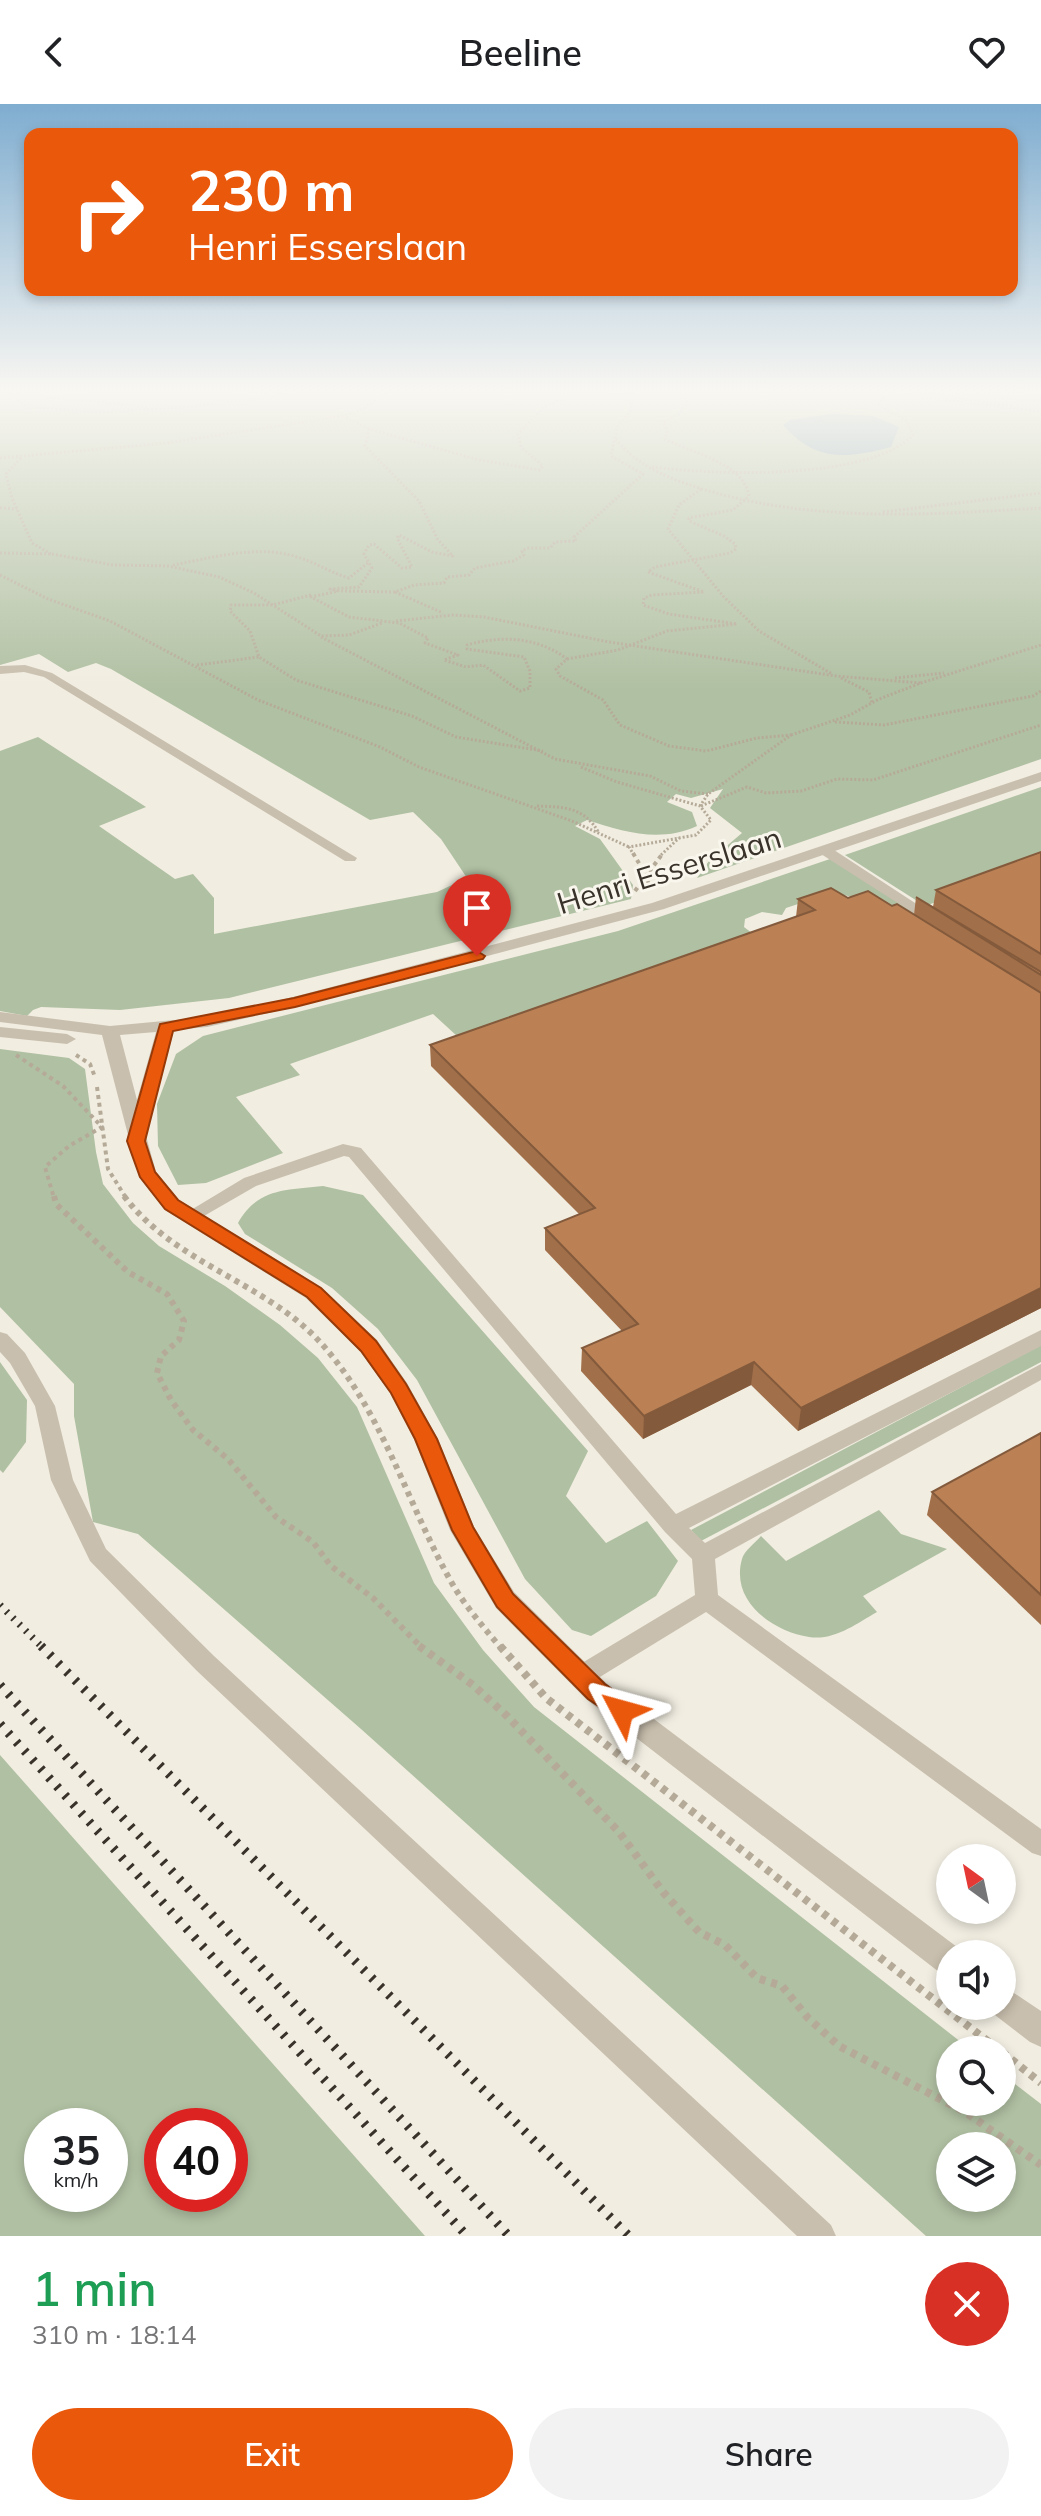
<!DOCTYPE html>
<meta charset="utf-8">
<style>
body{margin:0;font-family:Mulish,sans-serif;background:#f2f2f2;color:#202124;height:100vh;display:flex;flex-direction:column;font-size:30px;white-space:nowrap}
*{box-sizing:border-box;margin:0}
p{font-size:26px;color:#757577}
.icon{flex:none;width:44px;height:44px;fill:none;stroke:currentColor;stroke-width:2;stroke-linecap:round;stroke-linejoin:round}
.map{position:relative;height:2132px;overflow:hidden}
.details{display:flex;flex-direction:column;background:#fff;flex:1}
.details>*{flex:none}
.guide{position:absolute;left:24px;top:24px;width:994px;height:168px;border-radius:16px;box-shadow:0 4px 12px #0003;background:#ea580c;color:#fff;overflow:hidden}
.needle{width:52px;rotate:327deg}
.buttons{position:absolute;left:936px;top:1740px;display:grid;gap:16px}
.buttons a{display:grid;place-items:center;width:80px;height:80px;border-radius:50%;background:#fff;box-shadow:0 4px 12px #0003;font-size:40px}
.speed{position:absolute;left:24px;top:2004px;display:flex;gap:16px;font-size:40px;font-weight:700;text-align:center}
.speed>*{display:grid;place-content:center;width:104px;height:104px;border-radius:50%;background:#fff;box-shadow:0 4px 12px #0003;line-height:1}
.speed small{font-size:20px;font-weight:400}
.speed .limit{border:12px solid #d22;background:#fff;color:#111}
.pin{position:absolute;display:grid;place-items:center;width:68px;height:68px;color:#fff;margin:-82px -34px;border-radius:50% 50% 50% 0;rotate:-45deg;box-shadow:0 0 8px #0007}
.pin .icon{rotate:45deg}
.me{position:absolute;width:88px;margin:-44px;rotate:309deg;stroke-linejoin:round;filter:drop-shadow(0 0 6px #0008)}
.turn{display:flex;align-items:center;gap:28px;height:168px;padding:0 32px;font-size:36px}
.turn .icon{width:104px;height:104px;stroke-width:2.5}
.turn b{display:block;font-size:56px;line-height:68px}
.round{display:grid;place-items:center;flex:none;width:84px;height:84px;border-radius:42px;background:#f2f2f2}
.headline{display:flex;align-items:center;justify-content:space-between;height:136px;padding:0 32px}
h1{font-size:48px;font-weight:600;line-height:60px;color:#1e9e55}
.button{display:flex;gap:16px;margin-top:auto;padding:16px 32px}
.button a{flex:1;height:92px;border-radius:48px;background:#ea580c;color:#fff;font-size:32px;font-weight:600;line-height:92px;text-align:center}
.button a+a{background:#f2f2f2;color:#202124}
header{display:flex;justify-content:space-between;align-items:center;height:104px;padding:0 32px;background:#fff;font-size:36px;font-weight:600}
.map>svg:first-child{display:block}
.green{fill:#b0c0a2;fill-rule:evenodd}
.water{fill:#82a3ac}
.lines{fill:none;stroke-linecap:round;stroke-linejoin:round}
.path-far3{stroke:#b5aa98;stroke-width:3;stroke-dasharray:2 2;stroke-linecap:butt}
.path-far2{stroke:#b5aa98;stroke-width:4;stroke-dasharray:4 4;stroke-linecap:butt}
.path-far1{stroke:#b5aa98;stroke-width:6;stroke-dasharray:5 5;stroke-linecap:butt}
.path{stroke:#b5aa98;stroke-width:8;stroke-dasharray:6 6;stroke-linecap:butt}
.service{fill:#c9bfae;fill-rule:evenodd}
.tertiary{fill:#c9bfae;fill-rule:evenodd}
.rail-far1{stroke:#38322b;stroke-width:7;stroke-dasharray:2 7;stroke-linecap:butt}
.rail{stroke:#38322b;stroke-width:9;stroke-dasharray:3 9;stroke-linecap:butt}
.wall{fill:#a16f49}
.shaded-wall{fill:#835a3c}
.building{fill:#bb8155;stroke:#835a3c;stroke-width:2}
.route{fill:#ea580c;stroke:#983908;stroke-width:2}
.labels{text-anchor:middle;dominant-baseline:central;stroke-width:6;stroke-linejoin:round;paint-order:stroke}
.street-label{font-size:30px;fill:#38322b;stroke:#f9f6ed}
</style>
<header><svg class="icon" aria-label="back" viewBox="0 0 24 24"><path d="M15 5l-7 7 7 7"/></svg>Beeline<svg class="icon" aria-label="heart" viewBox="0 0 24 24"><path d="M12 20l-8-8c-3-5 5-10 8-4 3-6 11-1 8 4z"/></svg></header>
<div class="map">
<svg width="1041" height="2132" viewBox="0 0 1041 2132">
<rect width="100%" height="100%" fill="#f1ede1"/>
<!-- green -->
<g class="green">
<path d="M 0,288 L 1041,288 L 1041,655 L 697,774 L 709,757 L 742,729 L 710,704 L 723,685 L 691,694 L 676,690 L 667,698 L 692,708 L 697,722 C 660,739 624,728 587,716 L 575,722 L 600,735 L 633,781 L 631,795 L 229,894 L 120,906 L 41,903 L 33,906 L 27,912 L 0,907 L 0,647 L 38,633 L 146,703 L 99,722 L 175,775 L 193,770 L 214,794 L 214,830 L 437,788 L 467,774 L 441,735 L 413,708 L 370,716 L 111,565 L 96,559 L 68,568 L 39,550 L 0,561 Z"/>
<path d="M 1041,683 L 1041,760 L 925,802 L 845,751 Z"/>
<path d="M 830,755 L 1041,888 L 883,798 L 831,789 L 786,804 L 782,811 L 762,808 L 745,815 L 744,823 L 765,839 L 470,944 L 433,910 L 290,960 L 300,971 L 236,993 L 283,1049 L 206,1079 L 178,1081 L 158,1042 L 157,1000 L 176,950 L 203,932 L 618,827 Z"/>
<path d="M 0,945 L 69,954 L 85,965 L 96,1048 L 103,1080 L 133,1119 L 159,1142 L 225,1182 L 280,1221 L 318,1254 L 357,1303 L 434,1479 L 483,1546 L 534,1603 L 971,1946 L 950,1946 L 950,1998 L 1002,1998 L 1002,1970 L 1041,2000 L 1041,2132 L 926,2132 L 361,1625 L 138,1430 L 93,1418 L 74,1312 L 74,1280 L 0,1203 ZM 950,2042 L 1002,2042 L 1002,2094 L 950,2094 Z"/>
<path d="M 323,1082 L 363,1091 L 588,1347 L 566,1392 L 606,1439 L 647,1417 L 678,1457 L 656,1492 L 591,1532 L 572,1526 L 525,1475 L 417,1276 L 378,1225 L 332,1184 L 245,1130 L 238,1119 C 257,1084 287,1086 323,1082 Z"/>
<path d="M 1041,1241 L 1041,1258 L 701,1437 L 691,1426 Z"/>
<path d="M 0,1258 L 27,1296 L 26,1338 L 3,1369 L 0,1366 Z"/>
<path d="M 879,1406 L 901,1430 L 947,1445 L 863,1492 L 877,1508 C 856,1520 834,1537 809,1533 C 772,1527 730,1497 742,1455 C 744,1447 755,1439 761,1432 L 786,1457 Z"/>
<path d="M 0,1651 L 425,2132 L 0,2132 ZM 42,2022 L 110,2022 L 110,2090 L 42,2090 ZM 162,2022 L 230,2022 L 230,2090 L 162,2090 Z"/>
</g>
<!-- water -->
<path class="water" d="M 833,310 L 873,312 L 899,323 L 891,343 C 845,355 816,358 783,321 L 790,316 Z"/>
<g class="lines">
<!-- path-far3 -->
<g class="path-far3">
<path d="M 9,288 L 26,303 L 101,308 L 189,303 L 304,288"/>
<path d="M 576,288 L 544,303 L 518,330 L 521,343 L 543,362 L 540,366 L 479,356 L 369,325 L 365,342 L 419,397 L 438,436 L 453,452 L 432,448 L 399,431 L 397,434 L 412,463 L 402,464 L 374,440 L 369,441 L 364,450 L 372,464 L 359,483 L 330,485 L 338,487 L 311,493 L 349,513 L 399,519 L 428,534 L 425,539 L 458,551 L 444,556 L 466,563 L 483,561 L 520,587 L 530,584 L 530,567 L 524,553 L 467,545 L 467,541 C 501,531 538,533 567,555 L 556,565 L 560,572 L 603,596 L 620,621 L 669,642 L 706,647 L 757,634 L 791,631 L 708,690 L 700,702"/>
<path d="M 588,288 L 633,291"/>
<path d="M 890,288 L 1041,308"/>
<path d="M 919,288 L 1012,302"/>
<path d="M 946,288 L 1041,297"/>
<path d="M 10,289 L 147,303"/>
<path d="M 342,312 L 369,325"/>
<path d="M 616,335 C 637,362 668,374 699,384 C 810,419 927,411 1041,404"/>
<path d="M 0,354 L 167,339 L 342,312 L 364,305 L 385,288"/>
<path d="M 21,354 L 6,370 L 12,394 L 32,439 L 51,450"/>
<path d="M 652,363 C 712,371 869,377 913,331 L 907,317 L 879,301 L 887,288"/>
<path d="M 701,385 L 679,401 L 668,425 L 723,492 L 759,527 L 832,570"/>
<path d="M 0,404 L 17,405"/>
<path d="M 883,408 L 1041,389"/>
<path d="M 0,449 L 52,450 L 113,461 L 168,462 L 219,473 L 254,489 L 321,532 L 349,531 L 382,519"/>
<path d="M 173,461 C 212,454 257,440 297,453 C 315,458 331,469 349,474 L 369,458"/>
<path d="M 0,471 L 48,495 L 110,517 L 258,596 L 380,643 L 419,663 L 572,717 L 629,743"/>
<path d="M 341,487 L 395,488 L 414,481 L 444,479 L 447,473 L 469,471 L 475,464 L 513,457 L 524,451 L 522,447 L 527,444 L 550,444 L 555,438 L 576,437 L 574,433 L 643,370 L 611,352 L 617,323 L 630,308 L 633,288"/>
<path d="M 395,488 L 443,509"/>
<path d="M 311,491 L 272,501 L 231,501 L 230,507 L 250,527 L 259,553 L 296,576 L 412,612 L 456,633 L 543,647"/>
<path d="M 396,517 L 452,511 L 484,513 L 609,538 L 836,572 L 921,579"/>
<path d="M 321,533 L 555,655 L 650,672 L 681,687 L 708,690"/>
<path d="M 567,555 L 618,546 L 667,527 L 737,520 L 669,510 L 643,501 L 644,494 L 652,491 L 704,488 L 648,468 L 655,463 L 730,449 L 736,445 L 735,440 L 724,432 L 689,417 L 689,414 L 733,406 L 749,392 C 744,359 691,349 665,335 L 667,327 L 663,318 L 679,310 L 688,299 L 683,290 L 676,288"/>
<path d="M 197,561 L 259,553"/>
<path d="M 841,574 L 869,588 L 872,599"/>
<path d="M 895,574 L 944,569"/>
<path d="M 835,618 L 884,621 L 1033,592 L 1041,587"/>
<path d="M 791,631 L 850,611 L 879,595 L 921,579 L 1041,541"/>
<path d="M 581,663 L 617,678 L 700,702 L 711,716 L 696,731 L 629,743 L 634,751"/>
<path d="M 537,702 C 565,703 584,703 599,729"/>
<path d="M 701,702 L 747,683 L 766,689 L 801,687 L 837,675 L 873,676 L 1041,621"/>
<path d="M 661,751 L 679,734"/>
</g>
<!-- path-far2 -->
<g class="path-far2">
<path d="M 633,749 L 647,773 L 649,784"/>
<path d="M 635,787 L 663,749"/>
<path d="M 16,951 L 63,982 L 102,1023 L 69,1042 L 45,1063 L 54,1094"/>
<path d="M 76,951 L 90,960 L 95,973"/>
<path d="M 97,983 L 108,1065 L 126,1094"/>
</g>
<!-- path-far1 -->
<g class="path-far1">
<path d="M 54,1092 L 56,1100 L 128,1168 L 167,1190 L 184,1217 L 179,1236 L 161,1252 L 157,1269 L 171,1296 L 193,1326 L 228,1355 L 276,1413 L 313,1438 L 331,1462 L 373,1494 L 422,1544"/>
<path d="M 124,1092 C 174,1159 264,1178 319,1237 C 383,1306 407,1401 453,1481 C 466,1503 485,1525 501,1544"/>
</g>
<!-- path -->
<g class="path">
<path d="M 419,1542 L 473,1581 L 507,1612 L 619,1728 L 663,1788 L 699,1828 L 725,1841 L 757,1874 L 782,1882 L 808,1914 L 839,1942 L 965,2008 L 1041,2061"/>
<path d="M 500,1542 L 546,1594 L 999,1946"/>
<path d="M 1002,1948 L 1041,1979"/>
</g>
<!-- service -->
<g class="service">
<path d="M 25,561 L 52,569 L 357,754 L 355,757 L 345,757 L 44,573 L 24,568 L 0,570 L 0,562 Z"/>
<path d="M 826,743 L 831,744 L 941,816 L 939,819 L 929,819 L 821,750 L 821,744 Z"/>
<path d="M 343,1040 L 361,1044 L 676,1410 L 1041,1226 L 1041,1242 L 689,1424 L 705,1439 L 1041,1260 L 1041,1276 L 715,1455 L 718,1491 L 1041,1725 L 1041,1752 L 1032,1749 L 706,1508 L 590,1579 L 581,1582 L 572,1579 L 569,1572 L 572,1565 L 695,1491 L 692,1455 L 665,1428 L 349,1053 L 344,1052 L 256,1082 L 197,1116 L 190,1118 L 181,1112 L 244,1074 Z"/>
<path d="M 0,1228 L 7,1230 L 25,1249 L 55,1302 L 73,1376 L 106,1445 L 214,1552 L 831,2121 L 836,2132 L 797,2132 L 196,1566 L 90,1457 L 51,1376 L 35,1302 L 10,1259 L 0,1248 Z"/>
</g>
<!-- tertiary -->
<g class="tertiary">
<path d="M 1041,668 L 1041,677 L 664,805 L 295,903 L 207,923 L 174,926 L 146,1032 L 156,1068 L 179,1096 L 322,1184 L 377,1236 L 407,1279 L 438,1335 L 474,1423 L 514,1488 L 606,1579 L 961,1846 L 963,1850 L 950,1850 L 950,1872 L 939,1868 L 586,1595 L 496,1504 L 450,1426 L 414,1335 L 390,1289 L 361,1248 L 306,1194 L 165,1106 L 139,1073 L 102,931 L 0,918 L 0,908 L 110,922 L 207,913 L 293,893 L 652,799 ZM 156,928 L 137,996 L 120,931 Z"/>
<path d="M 0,923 L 67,930 L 76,935 L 67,940 L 0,933 Z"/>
<path d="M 1002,1881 L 1041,1907 L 1041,1943 L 1030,1938 L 991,1908 L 988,1902 L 1002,1902 Z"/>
</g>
<!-- rail-far1 -->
<path class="rail-far1" d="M 0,1501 L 43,1544"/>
<!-- rail -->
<g class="rail">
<path d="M 41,1542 L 629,2132"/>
<path d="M 0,1581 L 509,2132"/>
<path d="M 0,1620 L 467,2132"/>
</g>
</g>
<!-- wall -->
<g class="wall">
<path d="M 1041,748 L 1041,1204 L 798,1327 L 751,1281 L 643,1335 L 581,1267 L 582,1244 L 622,1227 L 545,1146 L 545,1124 L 579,1110 L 431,962 L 430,941 L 796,813 L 798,795 L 848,794 L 892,802 L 914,811 L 916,793 L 933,803 L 936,786 Z"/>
<path d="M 1041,1329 L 1041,1521 L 927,1411 L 932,1388 Z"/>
</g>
<!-- shaded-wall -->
<g class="shaded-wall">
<path d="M 1041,1184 L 1041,1204 L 798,1327 L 801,1304 Z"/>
<path d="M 754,1258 L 751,1281 L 643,1335 L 644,1312 Z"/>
</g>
<!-- building -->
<g class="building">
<path d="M 1041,748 L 1041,850 L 936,786 Z"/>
<path d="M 831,784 L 848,794 L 868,787 L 892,802 L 897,800 L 1041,889 L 1041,1184 L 801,1304 L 754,1258 L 644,1312 L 582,1244 L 638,1220 L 545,1124 L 595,1104 L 430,941 L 815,806 L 798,795 Z"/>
<path d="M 916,793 L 1041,868 L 1041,871 Z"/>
<path d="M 1041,1329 L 1041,1491 L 932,1388 Z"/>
</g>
<!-- sky -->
<linearGradient id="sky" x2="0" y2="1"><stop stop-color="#7fadd0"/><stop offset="0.49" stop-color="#f9f7f2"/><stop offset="1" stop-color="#f9f7f2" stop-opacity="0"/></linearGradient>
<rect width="1041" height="586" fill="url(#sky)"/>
<!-- route -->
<path class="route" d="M 477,847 L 485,852 L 483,855 L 295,903 L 173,927 L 145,1037 L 155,1068 L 178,1096 L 321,1184 L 376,1237 L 406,1280 L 437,1335 L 473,1423 L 513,1490 L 605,1580 L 631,1599 L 634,1607 L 631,1615 L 622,1618 L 588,1595 L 497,1503 L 452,1426 L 415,1335 L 391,1289 L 361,1247 L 307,1193 L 165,1105 L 140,1073 L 127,1037 L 160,920 L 294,894 Z"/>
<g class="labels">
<!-- street labels -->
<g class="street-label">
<text transform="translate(669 766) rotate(-17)">Henri Esserslaan</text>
</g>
</g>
</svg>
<div class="buttons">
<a><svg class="needle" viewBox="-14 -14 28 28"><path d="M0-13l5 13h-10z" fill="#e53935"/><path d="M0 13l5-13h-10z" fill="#757577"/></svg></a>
<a><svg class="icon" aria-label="sound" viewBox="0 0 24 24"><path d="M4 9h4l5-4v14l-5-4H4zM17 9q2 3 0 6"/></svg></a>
<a><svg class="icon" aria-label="search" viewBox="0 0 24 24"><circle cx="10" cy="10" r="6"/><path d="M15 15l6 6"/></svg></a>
<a><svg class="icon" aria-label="layers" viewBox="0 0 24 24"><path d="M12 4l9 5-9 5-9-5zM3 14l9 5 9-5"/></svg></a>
</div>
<div class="speed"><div>35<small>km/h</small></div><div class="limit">40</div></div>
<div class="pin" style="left:477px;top:852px;background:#d93025"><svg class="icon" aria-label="arrive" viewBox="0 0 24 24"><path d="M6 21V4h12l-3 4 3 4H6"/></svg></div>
<svg class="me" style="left:622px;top:1607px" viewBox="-20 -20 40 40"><path d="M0-17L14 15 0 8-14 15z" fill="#ea580c" stroke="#fff" stroke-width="4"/></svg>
<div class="guide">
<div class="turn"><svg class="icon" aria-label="right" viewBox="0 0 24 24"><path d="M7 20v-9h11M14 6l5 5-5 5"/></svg><div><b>230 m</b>Henri Esserslaan</div></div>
</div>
</div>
<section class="details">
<div class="headline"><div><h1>1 min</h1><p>310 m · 18:14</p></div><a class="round" style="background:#d93025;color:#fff"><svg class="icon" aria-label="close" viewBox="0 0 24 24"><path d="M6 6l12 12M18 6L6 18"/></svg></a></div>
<div class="button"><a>Exit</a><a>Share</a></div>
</section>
